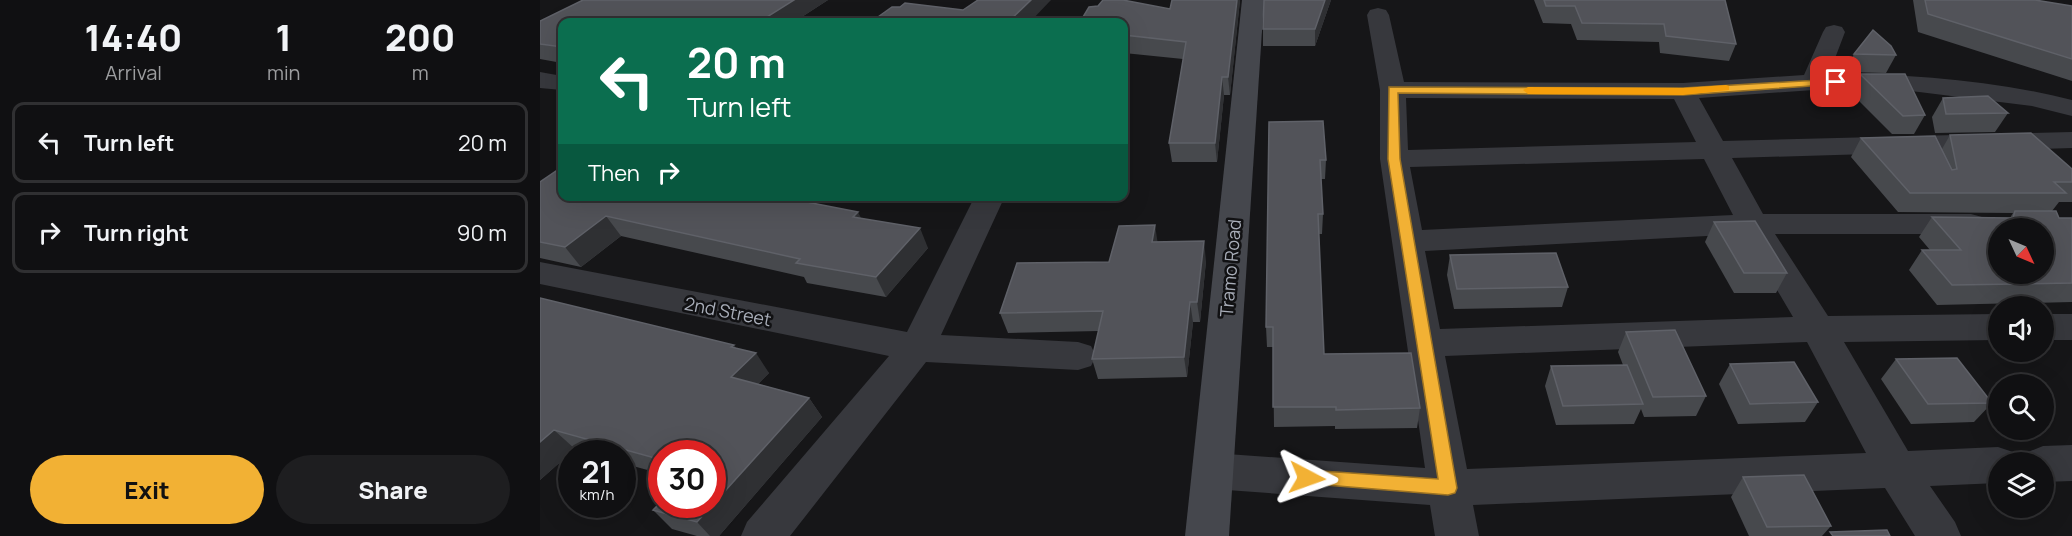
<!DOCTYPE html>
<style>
body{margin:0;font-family:Manrope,sans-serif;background:#1e1e20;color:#f1f3f6;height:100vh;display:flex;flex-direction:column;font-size:22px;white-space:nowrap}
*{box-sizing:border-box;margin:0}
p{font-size:20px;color:#9c9d9f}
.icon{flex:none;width:33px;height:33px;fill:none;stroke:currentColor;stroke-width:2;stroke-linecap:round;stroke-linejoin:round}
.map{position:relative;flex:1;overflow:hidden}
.sheet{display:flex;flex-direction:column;background:#101012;width:540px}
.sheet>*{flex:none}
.banner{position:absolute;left:18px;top:18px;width:570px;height:183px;border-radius:12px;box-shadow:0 6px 24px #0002,0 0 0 2px #303032;background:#0b6e4f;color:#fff;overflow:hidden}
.needle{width:39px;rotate:134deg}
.buttons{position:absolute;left:1448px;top:218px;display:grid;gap:12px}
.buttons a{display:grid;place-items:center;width:66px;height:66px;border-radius:50%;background:#101012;box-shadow:0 6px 24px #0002,0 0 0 2px #303032;font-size:30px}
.speed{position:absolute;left:18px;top:440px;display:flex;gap:12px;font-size:30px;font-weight:700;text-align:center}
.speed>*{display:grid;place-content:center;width:78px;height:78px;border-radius:50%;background:#101012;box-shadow:0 6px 24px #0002,0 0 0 2px #303032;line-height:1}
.speed small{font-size:15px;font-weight:400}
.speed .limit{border:9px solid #d22;background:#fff;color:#111}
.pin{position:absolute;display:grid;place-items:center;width:51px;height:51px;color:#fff;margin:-26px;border-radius:12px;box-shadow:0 3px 9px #0006}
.me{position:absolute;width:66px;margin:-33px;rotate:94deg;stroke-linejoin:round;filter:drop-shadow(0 0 4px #0008)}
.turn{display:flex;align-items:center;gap:21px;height:126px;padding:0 30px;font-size:27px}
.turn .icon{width:78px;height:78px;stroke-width:2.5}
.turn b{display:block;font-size:42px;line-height:51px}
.then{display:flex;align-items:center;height:57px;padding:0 30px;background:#0003;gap:12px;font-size:22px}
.eta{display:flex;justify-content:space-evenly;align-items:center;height:102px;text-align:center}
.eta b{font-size:36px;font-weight:800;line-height:42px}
.cta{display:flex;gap:12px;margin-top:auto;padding:12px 30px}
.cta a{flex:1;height:69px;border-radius:36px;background:#f2b134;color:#111;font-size:24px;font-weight:800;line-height:69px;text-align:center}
.cta a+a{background:#1e1e20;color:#f1f3f6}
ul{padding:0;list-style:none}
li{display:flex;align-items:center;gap:18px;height:81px;margin:0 12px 9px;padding:0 18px;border:3px solid #303032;border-radius:12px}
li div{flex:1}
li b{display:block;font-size:22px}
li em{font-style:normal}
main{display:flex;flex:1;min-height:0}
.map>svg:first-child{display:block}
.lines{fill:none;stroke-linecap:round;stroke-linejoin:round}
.street{fill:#37383d;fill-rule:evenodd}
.secondary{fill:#45474d;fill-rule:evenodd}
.wall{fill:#47494d}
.shaded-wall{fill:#2f3033}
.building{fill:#525359;stroke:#5f6168;stroke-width:1.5;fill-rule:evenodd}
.route{fill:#f2b134;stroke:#9d7322;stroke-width:1.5}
.slow{fill:#f59e0b}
.labels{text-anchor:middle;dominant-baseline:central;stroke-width:5;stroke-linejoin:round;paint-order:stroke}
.street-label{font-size:18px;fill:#a8adb8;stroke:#111113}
</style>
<main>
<section class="sheet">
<div class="eta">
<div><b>14:40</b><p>Arrival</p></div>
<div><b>1</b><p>min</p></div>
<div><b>200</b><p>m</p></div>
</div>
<ul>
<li><svg class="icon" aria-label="left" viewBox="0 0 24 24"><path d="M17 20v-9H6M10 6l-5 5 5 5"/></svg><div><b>Turn left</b></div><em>20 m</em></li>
<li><svg class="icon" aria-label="right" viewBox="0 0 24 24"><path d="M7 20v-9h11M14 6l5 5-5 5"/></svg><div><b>Turn right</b></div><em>90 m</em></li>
</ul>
<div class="cta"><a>Exit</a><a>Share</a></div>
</section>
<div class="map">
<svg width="1532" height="536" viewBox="0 0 1532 536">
<rect width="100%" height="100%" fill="#161618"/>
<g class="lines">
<!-- street -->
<g class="street">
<path d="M 838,8 L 846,10 L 849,15 L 864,82 L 1143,83 L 1264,75 L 1283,32 L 1286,27 L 1294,25 L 1302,27 L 1305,32 L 1289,74 C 1371,74 1453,80 1532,100 L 1532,116 L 1492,106 L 1363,90 L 1274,90 L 1159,98 L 1183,141 L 1532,132 L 1532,148 L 1192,158 L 1223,214 L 1431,214 L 1442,217 L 1447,224 L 1442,231 L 1431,234 L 1235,234 L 1288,316 L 1458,314 L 1458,340 L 1304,342 L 1368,451 L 1458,447 L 1473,452 L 1477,462 L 1458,462 L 1458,483 L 1390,486 L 1415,522 L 1421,536 L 1375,536 L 1345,488 L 933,505 L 939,536 L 895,536 L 890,505 L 673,489 L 658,484 L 652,471 L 658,458 L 673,453 L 885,468 L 840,159 L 840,90 L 827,15 L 830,10 ZM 866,98 L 1134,99 L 1156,142 L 868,150 ZM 1164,159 L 1193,215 L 882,230 L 870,167 ZM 1204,234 L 1253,317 L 900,329 L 885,251 ZM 1267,342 L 1326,453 L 927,469 L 905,356 Z"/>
<path d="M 0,72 L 22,76 L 22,90 L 0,88 Z"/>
<path d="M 435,196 L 465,196 L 401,335 L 538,342 L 551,346 L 556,356 L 551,366 L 538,370 L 386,362 L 250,536 L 201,536 L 207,522 L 349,356 L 0,284 L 0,262 L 367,332 Z"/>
<rect x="1503" y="314" width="29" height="26"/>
<path d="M 1532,445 L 1532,481 L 1503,482 L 1503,462 L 1483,462 L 1488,452 L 1503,446 Z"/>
</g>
<!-- secondary -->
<path class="secondary" d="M 702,0 L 724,0 L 689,536 L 645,536 Z"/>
</g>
<!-- wall -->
<g class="wall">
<path d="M 43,0 L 288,0 L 254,22 L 22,22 L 22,63 L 0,59 L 0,21 Z"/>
<path d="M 700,0 L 690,95 L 684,95 L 677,162 L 632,162 L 629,143 L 643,59 L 584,53 L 584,22 L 630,9 Z"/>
<path d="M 724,0 L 791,0 L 775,46 L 723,46 L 723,29 Z"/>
<path d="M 994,0 L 1185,0 L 1196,44 L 1189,61 L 1120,53 L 1119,42 L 1037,40 L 1031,24 L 1003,23 Z"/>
<path d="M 1373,0 L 1495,0 L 1532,6 L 1532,81 L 1378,32 Z"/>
<path d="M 1314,54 L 1356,55 L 1346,73 L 1305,72 Z"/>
<path d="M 1320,74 L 1385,115 L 1374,134 L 1352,134 L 1310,92 Z"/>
<path d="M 1403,98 L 1468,113 L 1455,132 L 1395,133 L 1392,117 Z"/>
<path d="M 729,122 L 786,160 L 785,179 L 781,179 L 783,214 L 782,234 L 779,234 L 784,354 L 880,408 L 877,428 L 795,429 L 795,426 L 734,427 L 733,347 L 727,347 L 726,327 Z"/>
<path d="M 1410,135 L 1532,169 L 1532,202 L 1519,202 L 1512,211 L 1519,218 L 1532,218 L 1532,302 L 1397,305 L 1369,270 L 1382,250 L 1390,250 L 1379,237 L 1392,217 L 1470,218 L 1473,213 L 1358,212 L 1311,157 L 1321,138 L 1402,149 Z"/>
<path d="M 0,182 L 321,219 L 388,248 L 346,297 L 267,283 L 264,277 L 81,236 L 41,267 L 0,258 Z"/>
<path d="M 1174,222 L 1247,273 L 1236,293 L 1194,293 L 1165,242 Z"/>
<path d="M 618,242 L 666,261 L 660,322 L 653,322 L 647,377 L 558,379 L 552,359 L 559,331 L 468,333 L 460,313 L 569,262 Z"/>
<path d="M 910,255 L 1028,287 L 1022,307 L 914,309 L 907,275 Z"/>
<path d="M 0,298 L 197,349 L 229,373 L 218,384 L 269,398 L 282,417 L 179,536 L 157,536 L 132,529 L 113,510 L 172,453 L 122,453 L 122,474 L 82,463 L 82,453 L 47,453 L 35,449 L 0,480 Z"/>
<path d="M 1086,332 L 1166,396 L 1156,416 L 1104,417 L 1101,409 L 1094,424 L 1016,425 L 1005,386 L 1011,366 L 1083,365 L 1078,352 Z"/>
<path d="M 1356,359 L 1452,403 L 1434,422 L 1371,424 L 1341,379 Z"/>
<path d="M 1190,364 L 1278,402 L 1265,422 L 1198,424 L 1179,384 Z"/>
<path d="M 1203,477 L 1291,526 L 1282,536 L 1209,536 L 1191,497 Z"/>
</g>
<!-- shaded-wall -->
<g class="shaded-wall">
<path d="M 254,0 L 288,0 L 254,22 L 219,22 Z"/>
<path d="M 491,0 L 511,0 L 490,22 L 468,22 Z"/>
<path d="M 697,0 L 700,0 L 690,95 L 688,77 Z"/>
<path d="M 785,0 L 791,0 L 775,46 L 775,29 Z"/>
<path d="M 682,77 L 684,95 L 677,162 L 675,143 Z"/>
<path d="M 318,212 L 328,232 L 313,217 Z"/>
<path d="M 66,216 L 81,236 L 41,267 L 25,247 Z"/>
<path d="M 615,225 L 618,245 L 612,242 Z"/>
<path d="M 380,228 L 388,248 L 346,297 L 336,277 Z"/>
<path d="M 664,241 L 666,261 L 660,322 L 657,302 Z"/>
<path d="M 650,302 L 653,322 L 647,377 L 644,357 Z"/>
<path d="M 194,345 L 206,362 L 216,353 L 229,373 L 206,397 L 191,377 L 191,347 Z"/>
<path d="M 269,398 L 282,417 L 179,536 L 170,536 L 157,522 Z"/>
<path d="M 14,430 L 35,449 L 0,480 L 0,442 Z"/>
</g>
<!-- building -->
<g class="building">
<path d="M 43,0 L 254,0 L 219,22 L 22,22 L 22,47 L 0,44 L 0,21 Z"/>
<path d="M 438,0 L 491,0 L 468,22 L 331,22 L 352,7 L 360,7 L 365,3 L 423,10 Z"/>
<path d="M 563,0 L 583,0 L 630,9 L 632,0 L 697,0 L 688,77 L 682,77 L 675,143 L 629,143 L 646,42 L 584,35 L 584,22 L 540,22 L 549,7 L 558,6 Z"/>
<path d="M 724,0 L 785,0 L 775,29 L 723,29 Z"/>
<path d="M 1004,0 L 1185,0 L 1196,44 L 1126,36 L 1124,24 L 1042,23 L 1035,6 L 1006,6 Z"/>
<path d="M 1385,0 L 1495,0 L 1532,6 L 1532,59 L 1388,14 Z"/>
<path d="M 1333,30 L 1351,46 L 1356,55 L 1314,54 Z"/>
<path d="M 1320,74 L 1365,74 L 1385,115 L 1363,116 Z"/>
<path d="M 1448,96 L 1468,113 L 1406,114 L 1403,98 Z"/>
<path d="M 783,121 L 786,160 L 780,160 L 783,214 L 778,214 L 784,354 L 871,353 L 880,408 L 796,410 L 796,407 L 733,407 L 733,327 L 726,327 L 729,122 Z"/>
<path d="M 1491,133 L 1532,169 L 1532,182 L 1514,182 L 1526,193 L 1370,193 L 1321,138 L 1395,136 L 1412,170 L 1417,169 L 1410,135 Z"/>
<path d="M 22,167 L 22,196 L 236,196 L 318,212 L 313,217 L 380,228 L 336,277 L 256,263 L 260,259 L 66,216 L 25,247 L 0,242 L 0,182 Z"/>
<path d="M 1475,211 L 1516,211 L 1519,218 L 1532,218 L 1532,283 L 1412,285 L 1382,250 L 1421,250 L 1392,217 L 1473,218 ZM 1458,228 L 1503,228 L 1503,273 L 1458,273 Z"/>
<path d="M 1215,221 L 1247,273 L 1204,273 L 1174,222 Z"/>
<path d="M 615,225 L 612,242 L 664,241 L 657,302 L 650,302 L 644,357 L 552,359 L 563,311 L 460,313 L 477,263 L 569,262 L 579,226 Z"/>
<path d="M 1016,253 L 1028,287 L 917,289 L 910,255 Z"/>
<path d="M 0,298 L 194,345 L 191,347 L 216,353 L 191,377 L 269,398 L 157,522 L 113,510 L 122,501 L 122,504 L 172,504 L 172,453 L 122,453 L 122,460 L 14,430 L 0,442 Z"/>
<path d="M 1135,330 L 1166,396 L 1113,397 L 1086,332 Z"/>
<path d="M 1417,358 L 1452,403 L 1388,404 L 1356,359 Z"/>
<path d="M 1254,362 L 1278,402 L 1210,404 L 1190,364 Z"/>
<path d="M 1087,365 L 1103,404 L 1023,406 L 1011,366 Z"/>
<path d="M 1264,475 L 1291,526 L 1227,527 L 1203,477 Z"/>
<path d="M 1347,530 L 1350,536 L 1293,536 L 1290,532 Z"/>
</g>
<!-- route -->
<path class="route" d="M 1296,79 L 1301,82 L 1300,84 L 1143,95 L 858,93 L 860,159 L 917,488 L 915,493 L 908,495 L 761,483 L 758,478 L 761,472 L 767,470 L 898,479 L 848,159 L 849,87 L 1143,88 Z"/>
<!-- slow -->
<path class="slow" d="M 1186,85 L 1189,86 L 1189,90 L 1143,95 L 988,94 L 983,90 L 988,87 L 1143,88 Z"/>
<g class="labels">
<!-- street labels -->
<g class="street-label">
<text transform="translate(690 268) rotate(-85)">Tramo Road</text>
<text transform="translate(188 311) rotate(11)">2nd Street</text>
</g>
</g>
</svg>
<div class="buttons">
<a><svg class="needle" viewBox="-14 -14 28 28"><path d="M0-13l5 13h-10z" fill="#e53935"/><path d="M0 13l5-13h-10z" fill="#9c9d9f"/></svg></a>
<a><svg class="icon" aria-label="sound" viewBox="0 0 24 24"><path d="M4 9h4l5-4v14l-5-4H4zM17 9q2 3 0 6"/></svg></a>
<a><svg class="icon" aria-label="search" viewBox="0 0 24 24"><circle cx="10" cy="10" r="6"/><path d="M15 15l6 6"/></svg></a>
<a><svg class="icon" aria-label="layers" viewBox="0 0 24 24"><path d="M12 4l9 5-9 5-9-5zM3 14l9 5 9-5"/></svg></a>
</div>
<div class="speed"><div>21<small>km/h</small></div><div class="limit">30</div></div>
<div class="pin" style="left:1296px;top:82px;background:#d93025"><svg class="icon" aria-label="arrive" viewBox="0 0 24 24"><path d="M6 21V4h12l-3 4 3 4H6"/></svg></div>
<svg class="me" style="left:767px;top:478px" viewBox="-20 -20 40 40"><path d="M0-17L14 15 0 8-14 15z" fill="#f2b134" stroke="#fff" stroke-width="4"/></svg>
<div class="banner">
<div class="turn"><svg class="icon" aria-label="left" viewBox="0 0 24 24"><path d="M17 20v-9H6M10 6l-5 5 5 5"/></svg><div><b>20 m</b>Turn left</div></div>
<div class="then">Then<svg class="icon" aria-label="right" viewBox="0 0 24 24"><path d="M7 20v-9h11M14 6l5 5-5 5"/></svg></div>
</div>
</div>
</main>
